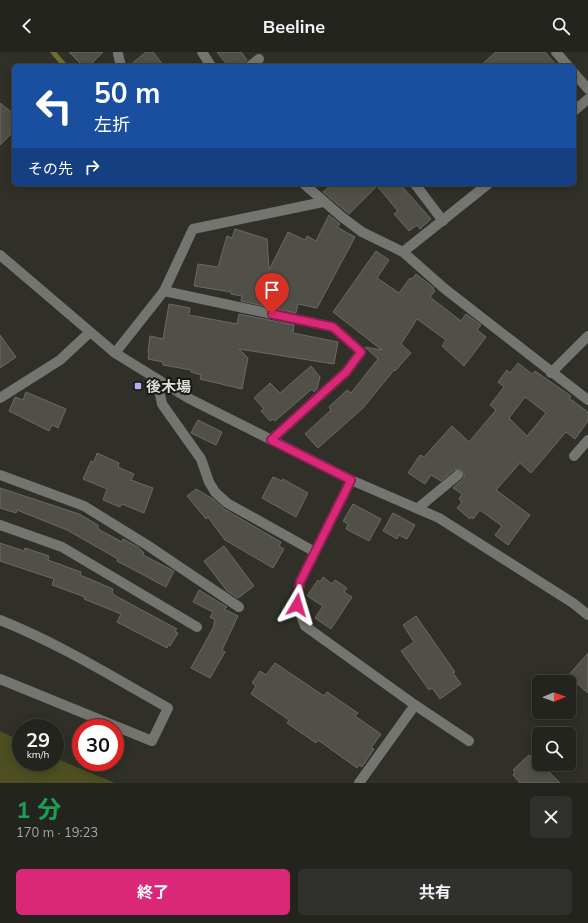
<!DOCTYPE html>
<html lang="ja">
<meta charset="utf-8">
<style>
body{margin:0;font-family:Mulish,"Noto Sans JP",sans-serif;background:#30302c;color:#f1f3f6;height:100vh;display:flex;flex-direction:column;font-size:15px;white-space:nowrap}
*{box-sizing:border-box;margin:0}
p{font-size:13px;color:#a3a4a4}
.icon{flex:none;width:22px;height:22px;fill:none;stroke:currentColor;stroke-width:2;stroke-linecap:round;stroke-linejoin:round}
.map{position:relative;height:731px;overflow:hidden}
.drawer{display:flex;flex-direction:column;background:#24241f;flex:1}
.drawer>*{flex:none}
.hud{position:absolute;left:12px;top:12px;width:564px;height:122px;border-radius:6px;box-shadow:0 2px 10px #0003,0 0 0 1px #41413d;background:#1a4fa0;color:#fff;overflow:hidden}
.needle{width:26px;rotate:89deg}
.buttons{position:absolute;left:532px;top:623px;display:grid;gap:8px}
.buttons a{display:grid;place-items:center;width:44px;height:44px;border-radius:6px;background:#24241f;box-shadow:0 2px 10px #0003,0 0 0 1px #41413d;font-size:20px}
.speed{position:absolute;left:12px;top:667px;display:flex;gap:8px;font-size:20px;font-weight:700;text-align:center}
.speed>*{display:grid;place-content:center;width:52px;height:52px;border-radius:50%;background:#24241f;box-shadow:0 2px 10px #0003,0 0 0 1px #41413d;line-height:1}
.speed small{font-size:10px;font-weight:400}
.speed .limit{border:6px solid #d22;background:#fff;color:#111}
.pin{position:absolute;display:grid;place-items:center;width:34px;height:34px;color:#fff;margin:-41px -17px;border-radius:50% 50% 50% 0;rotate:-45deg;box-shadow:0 0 4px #0007}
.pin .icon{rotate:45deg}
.me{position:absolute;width:44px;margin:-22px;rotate:7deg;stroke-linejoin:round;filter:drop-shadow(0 0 3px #0008)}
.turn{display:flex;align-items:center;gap:14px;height:84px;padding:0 16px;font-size:18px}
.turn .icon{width:52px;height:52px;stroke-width:2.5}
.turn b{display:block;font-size:28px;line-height:34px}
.then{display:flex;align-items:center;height:38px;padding:0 16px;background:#0003;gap:8px;font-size:15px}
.round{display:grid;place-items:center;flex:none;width:42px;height:42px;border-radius:6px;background:#30302c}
.headline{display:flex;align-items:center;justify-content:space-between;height:68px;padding:0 16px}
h1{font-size:24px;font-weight:700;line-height:30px;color:#1e9e55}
.action{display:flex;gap:8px;margin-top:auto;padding:8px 16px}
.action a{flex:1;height:46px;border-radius:6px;background:#db2777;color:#fff;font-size:16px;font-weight:700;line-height:46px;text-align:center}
.action a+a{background:#30302c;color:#f1f3f6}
header{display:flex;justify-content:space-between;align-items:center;height:52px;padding:0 16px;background:#24241f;font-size:18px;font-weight:700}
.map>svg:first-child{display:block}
.green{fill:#4d4e21}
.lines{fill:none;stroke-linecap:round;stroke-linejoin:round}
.stream{stroke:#6f6f2b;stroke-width:5}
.building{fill:#505048;stroke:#6a6a62;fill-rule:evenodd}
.minor{stroke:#747470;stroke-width:10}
.route-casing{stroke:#8e194d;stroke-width:10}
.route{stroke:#db2777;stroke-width:7}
.poi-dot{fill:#b6acf8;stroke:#181815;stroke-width:1.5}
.labels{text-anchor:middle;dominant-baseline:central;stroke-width:4;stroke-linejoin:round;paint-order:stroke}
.poi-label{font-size:15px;font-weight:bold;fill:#dedfda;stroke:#181815;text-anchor:start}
</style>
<header><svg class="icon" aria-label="back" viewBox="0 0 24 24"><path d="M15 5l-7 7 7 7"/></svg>Beeline<svg class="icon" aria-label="search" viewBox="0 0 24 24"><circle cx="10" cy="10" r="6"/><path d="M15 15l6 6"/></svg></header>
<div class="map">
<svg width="588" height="731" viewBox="0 0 588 731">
<rect width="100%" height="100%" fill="#303029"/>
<!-- green -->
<path class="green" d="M 0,679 L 21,689 L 21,710 L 55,710 L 55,706 L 115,731 L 0,731 Z"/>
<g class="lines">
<!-- stream -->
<path class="stream" d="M 53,0 L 65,14"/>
</g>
<!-- building -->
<g class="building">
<path d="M 69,0 L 103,0 L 89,14 L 83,14 Z"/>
<path d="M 146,0 L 153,0 L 164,14 L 129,14 Z"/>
<path d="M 217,0 L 241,0 L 247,8 L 240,14 L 228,14 Z"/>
<path d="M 496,0 L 545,0 L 557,14 L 480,14 Z"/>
<path d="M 0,51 L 14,62 L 14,79 L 0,93 Z"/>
<path d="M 332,132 L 400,132 L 431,167 L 420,177 L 417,173 L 409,179 L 394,162 L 398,159 L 377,134 L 349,162 L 323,140 Z"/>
<path d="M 329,163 L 340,172 L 337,175 L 355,185 L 317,256 L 298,252 L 296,261 L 241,249 L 242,244 L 231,242 L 231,240 L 194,234 L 198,212 L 218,215 L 227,184 L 232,186 L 235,177 L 267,187 L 269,218 L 288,180 L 305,188 L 307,184 L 316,189 Z"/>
<path d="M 376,199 L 389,208 L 377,226 L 399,241 L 410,226 L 412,227 L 416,222 L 434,236 L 433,237 L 435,239 L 430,245 L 461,269 L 466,262 L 481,273 L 477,278 L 486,285 L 464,314 L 442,294 L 446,288 L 417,267 L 401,292 L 411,301 L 395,319 L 394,318 L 363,356 L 318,396 L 305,382 L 331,358 L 329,355 L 347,338 L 351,341 L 378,307 L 365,295 L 382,298 L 333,260 Z"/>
<path d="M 169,252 L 190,256 L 189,263 L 237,272 L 239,262 L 294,273 L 293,281 L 338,290 L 334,312 L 239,297 L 248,306 L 242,337 L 200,327 L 201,323 L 191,320 L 191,318 L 163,313 L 163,310 L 148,307 L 149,301 L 148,300 L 150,284 L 163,287 Z"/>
<path d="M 0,283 L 16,305 L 0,316 Z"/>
<path d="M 518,311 L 532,322 L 535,319 L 571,344 L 569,346 L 588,360 L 588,369 L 575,387 L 566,380 L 531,421 L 520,411 L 496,438 L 530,463 L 508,493 L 495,483 L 502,474 L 480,458 L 473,467 L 472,465 L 470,467 L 457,456 L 462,450 L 459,447 L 462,442 L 453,436 L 464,426 L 464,422 L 461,417 L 454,418 L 441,429 L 431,423 L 425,432 L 408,421 L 420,403 L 424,405 L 452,374 L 469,390 L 496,358 L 490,353 L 504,335 L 498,330 L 507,318 L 510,321 ZM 525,345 L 546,361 L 527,384 L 509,366 Z"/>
<path d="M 311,314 L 320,325 L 317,337 L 314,340 L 312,337 L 275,369 L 273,367 L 270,369 L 261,359 L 264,357 L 254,346 L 270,331 L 280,341 Z"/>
<path d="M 26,340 L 66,357 L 58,376 L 52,373 L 49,379 L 9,359 L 15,345 L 23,348 Z"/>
<path d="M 198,368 L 222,380 L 216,393 L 191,381 Z"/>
<path d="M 97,401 L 119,411 L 118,415 L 134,422 L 131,428 L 153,436 L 144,461 L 122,452 L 120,455 L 103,448 L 107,437 L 83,427 L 91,409 L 94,410 Z"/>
<path d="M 273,425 L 282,429 L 283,427 L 308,441 L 296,465 L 262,446 Z"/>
<path d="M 0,436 L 79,462 L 98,473 L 98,477 L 122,490 L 123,487 L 138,495 L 144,501 L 143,503 L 174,519 L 166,535 L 117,509 L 118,507 L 67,478 L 17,458 L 16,461 L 0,456 Z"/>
<path d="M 196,437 L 213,447 L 224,457 L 281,490 L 279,494 L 284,497 L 273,516 L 225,488 L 208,465 L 206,467 L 187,444 Z"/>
<path d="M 353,452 L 381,467 L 369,489 L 346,477 L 348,472 L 343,469 Z"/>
<path d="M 393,461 L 415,473 L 407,487 L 399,483 L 397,487 L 383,479 Z"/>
<path d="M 0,491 L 24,499 L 25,496 L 49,504 L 48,508 L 81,520 L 80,523 L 113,537 L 112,540 L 114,543 L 177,577 L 175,579 L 178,581 L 170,594 L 168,593 L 167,596 L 117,570 L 121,562 L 84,547 L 85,545 L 52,533 L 54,527 L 0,509 Z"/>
<path d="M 224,494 L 254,534 L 238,546 L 227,539 L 204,509 Z"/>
<path d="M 323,525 L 332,532 L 335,528 L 347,536 L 344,540 L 352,545 L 331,577 L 315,566 L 323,554 L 307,544 L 318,528 L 320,530 Z"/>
<path d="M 199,538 L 227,555 L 224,557 L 238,564 L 222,598 L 225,600 L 210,626 L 191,616 L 213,576 L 215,568 L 210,565 L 213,560 L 193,550 Z"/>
<path d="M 416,564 L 455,620 L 453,621 L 461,632 L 440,647 L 432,636 L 429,638 L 401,599 L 414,590 L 403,573 Z"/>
<path d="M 588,601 L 588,641 L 568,624 Z"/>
<path d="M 275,611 L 324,644 L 327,640 L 358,661 L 355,664 L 381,682 L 371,696 L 374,697 L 362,715 L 359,713 L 357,716 L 318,688 L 316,691 L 287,671 L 289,668 L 251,642 L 256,634 L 252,631 L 260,619 L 266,623 Z"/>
<path d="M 529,703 L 541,716 L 543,714 L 560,731 L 520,731 L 513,723 L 515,720 L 513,718 Z"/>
</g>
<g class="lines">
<!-- minor -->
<g class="minor">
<path d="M 202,0 L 211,14"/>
<path d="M 556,0 L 568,14"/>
<path d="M 118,2 L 121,14"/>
<path d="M 250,14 L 259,7"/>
<path d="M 574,21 L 588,37"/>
<path d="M 574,59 L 588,47"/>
<path d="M 304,132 L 342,165 L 362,180 L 403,200 L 445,237 L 588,348"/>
<path d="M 415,132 L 443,169"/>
<path d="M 403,200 L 488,132"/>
<path d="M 0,203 L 115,301 L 188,346 L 351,428 L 439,466 L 573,551 L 588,563"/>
<path d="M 164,239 L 333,275 L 361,300 L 346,320 L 271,388"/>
<path d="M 115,301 L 164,239 L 193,177 L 323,150"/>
<path d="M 551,321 L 588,284"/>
<path d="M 157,327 L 162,352 L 201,407 L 209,430 L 215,440 L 227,451 L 315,500"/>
<path d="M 0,346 L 60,308 L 89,281"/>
<path d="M 574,404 L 588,388"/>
<path d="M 0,423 L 84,454 L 147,493 L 239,555"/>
<path d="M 351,428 L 300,530 L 297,553 L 305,574 L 415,653 L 469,689"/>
<path d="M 418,456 L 458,423"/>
<path d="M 0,473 L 62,495 L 197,575"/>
<path d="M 0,568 C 58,591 113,625 168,656 L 152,689 L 0,627"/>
<path d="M 359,731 L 415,653"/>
</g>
</g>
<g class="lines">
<defs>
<path id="route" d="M 272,262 L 333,275 L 361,300 L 346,320 L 271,388 L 351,428 L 300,530 L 297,553"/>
</defs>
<!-- route casing -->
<use href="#route" class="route-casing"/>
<!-- route -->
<use href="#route" class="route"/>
</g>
<!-- markers -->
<rect class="poi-dot" x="134" y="330" width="8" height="8" rx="2"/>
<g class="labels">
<!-- poi labels -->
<g class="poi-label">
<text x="146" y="334">後木場</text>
</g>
</g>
</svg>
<div class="buttons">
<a><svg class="needle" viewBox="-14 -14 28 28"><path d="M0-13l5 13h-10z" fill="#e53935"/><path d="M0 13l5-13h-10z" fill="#a3a4a4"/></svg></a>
<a><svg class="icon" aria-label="search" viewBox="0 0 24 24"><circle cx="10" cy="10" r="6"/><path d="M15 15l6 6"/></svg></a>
</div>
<div class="speed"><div>29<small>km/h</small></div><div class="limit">30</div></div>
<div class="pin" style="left:272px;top:262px;background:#d93025"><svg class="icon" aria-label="arrive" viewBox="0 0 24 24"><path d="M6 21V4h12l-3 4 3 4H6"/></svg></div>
<svg class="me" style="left:297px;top:553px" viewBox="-20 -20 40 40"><path d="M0-17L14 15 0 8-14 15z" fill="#db2777" stroke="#fff" stroke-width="4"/></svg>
<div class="hud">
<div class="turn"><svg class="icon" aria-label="left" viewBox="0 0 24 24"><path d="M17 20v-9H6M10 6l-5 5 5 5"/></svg><div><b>50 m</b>左折</div></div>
<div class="then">その先<svg class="icon" aria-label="right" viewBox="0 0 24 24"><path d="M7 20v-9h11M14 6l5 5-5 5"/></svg></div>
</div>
</div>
<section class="drawer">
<div class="headline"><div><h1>1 分</h1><p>170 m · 19:23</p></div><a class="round"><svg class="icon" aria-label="close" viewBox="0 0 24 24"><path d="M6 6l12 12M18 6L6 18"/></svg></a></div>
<div class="action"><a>終了</a><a>共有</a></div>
</section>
